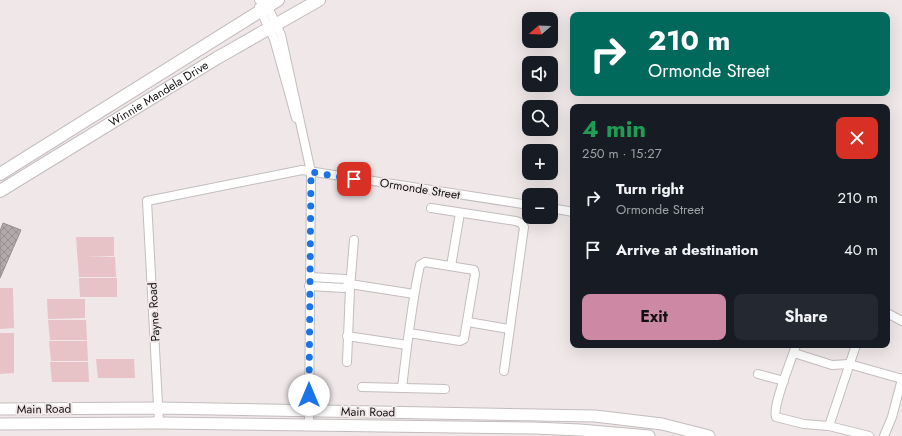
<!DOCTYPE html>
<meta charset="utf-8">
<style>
body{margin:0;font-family:Jost,sans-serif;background:#242831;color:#f1f3f6;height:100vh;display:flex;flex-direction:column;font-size:15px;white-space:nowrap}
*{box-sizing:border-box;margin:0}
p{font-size:13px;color:#9ea1a6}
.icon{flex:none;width:22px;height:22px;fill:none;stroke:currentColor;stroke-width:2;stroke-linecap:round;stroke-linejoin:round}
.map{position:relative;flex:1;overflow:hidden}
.side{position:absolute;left:570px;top:104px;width:320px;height:244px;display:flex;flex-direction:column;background:#171b24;border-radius:8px;box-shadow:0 4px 16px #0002}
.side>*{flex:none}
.banner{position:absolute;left:570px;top:12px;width:320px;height:84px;border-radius:8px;box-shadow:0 4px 16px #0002;background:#00695c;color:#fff;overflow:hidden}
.needle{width:26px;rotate:251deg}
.fabs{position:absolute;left:522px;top:12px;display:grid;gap:8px}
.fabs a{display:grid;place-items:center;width:36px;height:36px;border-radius:8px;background:#171b24;box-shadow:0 4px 16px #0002;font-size:20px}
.pin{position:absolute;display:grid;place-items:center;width:34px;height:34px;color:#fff;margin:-17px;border-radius:8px;box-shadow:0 2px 6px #0006}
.me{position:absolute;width:44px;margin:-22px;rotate:0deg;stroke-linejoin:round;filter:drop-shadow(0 0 3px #0008)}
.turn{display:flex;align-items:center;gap:14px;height:84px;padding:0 12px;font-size:18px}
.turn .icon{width:52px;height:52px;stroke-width:2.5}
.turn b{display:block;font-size:28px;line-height:34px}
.round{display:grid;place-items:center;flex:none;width:42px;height:42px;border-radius:8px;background:#242831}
.headline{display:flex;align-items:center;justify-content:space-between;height:68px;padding:0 12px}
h1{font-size:24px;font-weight:700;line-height:30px;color:#1e9e55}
.cta{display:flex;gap:8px;margin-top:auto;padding:8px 12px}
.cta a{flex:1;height:46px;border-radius:8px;background:#cd88a3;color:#111;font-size:16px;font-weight:700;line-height:46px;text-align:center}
.cta a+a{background:#242831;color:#f1f3f6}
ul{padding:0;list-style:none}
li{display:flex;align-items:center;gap:12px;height:52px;padding:0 12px}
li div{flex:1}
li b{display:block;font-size:15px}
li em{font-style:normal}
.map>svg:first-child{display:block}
.garden{fill:#e7c2c6}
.building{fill:url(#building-cross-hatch);stroke:#958e8f}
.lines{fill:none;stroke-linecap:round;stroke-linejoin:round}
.minor-casing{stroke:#c4bdbd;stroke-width:10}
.secondary-casing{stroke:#c4bdbd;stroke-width:13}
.primary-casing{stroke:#c4bdbd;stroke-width:14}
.minor{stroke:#fff;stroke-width:8}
.secondary{stroke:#fff;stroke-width:11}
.primary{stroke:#fff;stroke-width:12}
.route{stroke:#1a73e8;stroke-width:7;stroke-dasharray:0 12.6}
.labels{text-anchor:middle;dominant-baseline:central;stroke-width:4;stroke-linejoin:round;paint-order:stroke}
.street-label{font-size:12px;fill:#131011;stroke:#efe7e8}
</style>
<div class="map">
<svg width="902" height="436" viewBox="0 0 902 436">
<defs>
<pattern id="building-cross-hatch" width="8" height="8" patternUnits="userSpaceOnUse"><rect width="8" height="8" fill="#b1a9aa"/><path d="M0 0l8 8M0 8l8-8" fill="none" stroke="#979091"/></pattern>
</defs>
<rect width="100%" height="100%" fill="#efe7e8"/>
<!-- garden -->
<g class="garden">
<path d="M 76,237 L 114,237 L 114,256 L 83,257 L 115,257 L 116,277 L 79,277 Z"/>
<path d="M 79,278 L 117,278 L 117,297 L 80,297 Z"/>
<path d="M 0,288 L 13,288 L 14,328 L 0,329 Z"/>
<path d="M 47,299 L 85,299 L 85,318 L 48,319 Z"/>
<path d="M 48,320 L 86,320 L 87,340 L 50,340 Z"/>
<path d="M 0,333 L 14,333 L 14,373 L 0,374 Z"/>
<path d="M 49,341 L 87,341 L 88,361 L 51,361 Z"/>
<path d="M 96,359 L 134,359 L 135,378 L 98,378 Z"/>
<path d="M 50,362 L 88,362 L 89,382 L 52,382 Z"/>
</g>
<!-- building -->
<path class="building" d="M 3,223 L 21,230 L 0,278 L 0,231 Z"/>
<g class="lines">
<defs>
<g id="minor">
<path d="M 259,0 L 268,7 L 281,35 L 311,172 L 309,425"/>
<path d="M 259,7 L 274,39 L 296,118"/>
<path d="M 431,208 L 516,221 L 521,223 L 524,227 L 504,371"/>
<path d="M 551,208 L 573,212"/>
<path d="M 451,266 L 460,213"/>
<path d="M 310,277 L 345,279 L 350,284 L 414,294"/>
<path d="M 309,286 L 344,288 L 350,284"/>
<path d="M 887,313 L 902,321"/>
<path d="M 468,322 L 509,329"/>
<path d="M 347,336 L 407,345"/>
<path d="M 796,345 C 792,359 772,406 776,417 L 804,424 L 829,426 L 869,436"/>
<path d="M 794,353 L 832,365 L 849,364 L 902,379"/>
<path d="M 347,362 L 350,288 L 354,240"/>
<path d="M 758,374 L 784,381"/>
<path d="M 362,387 L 445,389"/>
<path d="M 402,388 C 407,347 411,306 420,265 L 425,262 L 474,270 L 475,274 L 464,339 L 460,341 L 409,333"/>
<path d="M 159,423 L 147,201 L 302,170 L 529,205"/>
<path d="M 829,426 L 856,345"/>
<path d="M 884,436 L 892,417 L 902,379"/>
</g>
<g id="secondary">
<path d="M 0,409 L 159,408 L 595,416 L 662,424 L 709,436"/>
<path d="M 0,424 L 159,423 L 534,428 L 580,430 L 649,436"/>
</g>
<g id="primary">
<path d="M 0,174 L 278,0"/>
<path id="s1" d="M 0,191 L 217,58 L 319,0"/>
</g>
</defs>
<!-- minor casing -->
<use href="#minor" class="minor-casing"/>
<!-- secondary casing -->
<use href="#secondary" class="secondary-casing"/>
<!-- primary casing -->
<use href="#primary" class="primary-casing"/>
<!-- minor -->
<use href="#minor" class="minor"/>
<!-- secondary -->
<use href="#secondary" class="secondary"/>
<!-- primary -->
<use href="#primary" class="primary"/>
</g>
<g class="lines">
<!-- route -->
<path class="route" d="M 309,395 L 311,172 L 354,179"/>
</g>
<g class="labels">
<!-- street labels -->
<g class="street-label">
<text stroke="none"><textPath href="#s1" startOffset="186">Winnie Mandela Drive</textPath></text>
<text transform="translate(420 189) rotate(9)">Ormonde Street</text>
<text transform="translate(154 312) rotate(-93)">Payne Road</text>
<text transform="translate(44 409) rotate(-1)">Main Road</text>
<text transform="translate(368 412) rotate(1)">Main Road</text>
</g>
</g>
</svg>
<div class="fabs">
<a><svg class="needle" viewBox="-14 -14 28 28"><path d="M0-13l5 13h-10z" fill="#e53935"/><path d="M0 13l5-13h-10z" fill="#9ea1a6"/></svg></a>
<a><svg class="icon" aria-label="sound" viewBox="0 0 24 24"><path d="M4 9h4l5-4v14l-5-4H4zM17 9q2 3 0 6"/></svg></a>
<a><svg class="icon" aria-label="search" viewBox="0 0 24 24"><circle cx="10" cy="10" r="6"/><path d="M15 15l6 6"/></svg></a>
<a>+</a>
<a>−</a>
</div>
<div class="pin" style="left:354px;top:179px;background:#d93025"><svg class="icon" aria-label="arrive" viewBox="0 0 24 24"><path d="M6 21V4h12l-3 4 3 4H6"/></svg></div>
<svg class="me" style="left:309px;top:395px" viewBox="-20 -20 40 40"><circle r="19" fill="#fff"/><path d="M0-13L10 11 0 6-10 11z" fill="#1a73e8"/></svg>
<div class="banner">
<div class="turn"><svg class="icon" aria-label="right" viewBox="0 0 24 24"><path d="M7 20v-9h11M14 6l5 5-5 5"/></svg><div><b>210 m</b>Ormonde Street</div></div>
</div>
<section class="side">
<div class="headline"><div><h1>4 min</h1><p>250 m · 15:27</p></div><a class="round" style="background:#d93025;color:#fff"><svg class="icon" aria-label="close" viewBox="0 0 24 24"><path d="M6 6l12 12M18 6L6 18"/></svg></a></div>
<ul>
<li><svg class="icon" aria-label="right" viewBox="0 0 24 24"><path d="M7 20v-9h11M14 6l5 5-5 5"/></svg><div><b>Turn right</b><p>Ormonde Street</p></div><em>210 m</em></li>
<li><svg class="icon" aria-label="arrive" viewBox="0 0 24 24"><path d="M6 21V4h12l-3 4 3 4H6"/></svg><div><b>Arrive at destination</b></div><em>40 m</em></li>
</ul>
<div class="cta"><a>Exit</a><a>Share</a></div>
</section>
</div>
